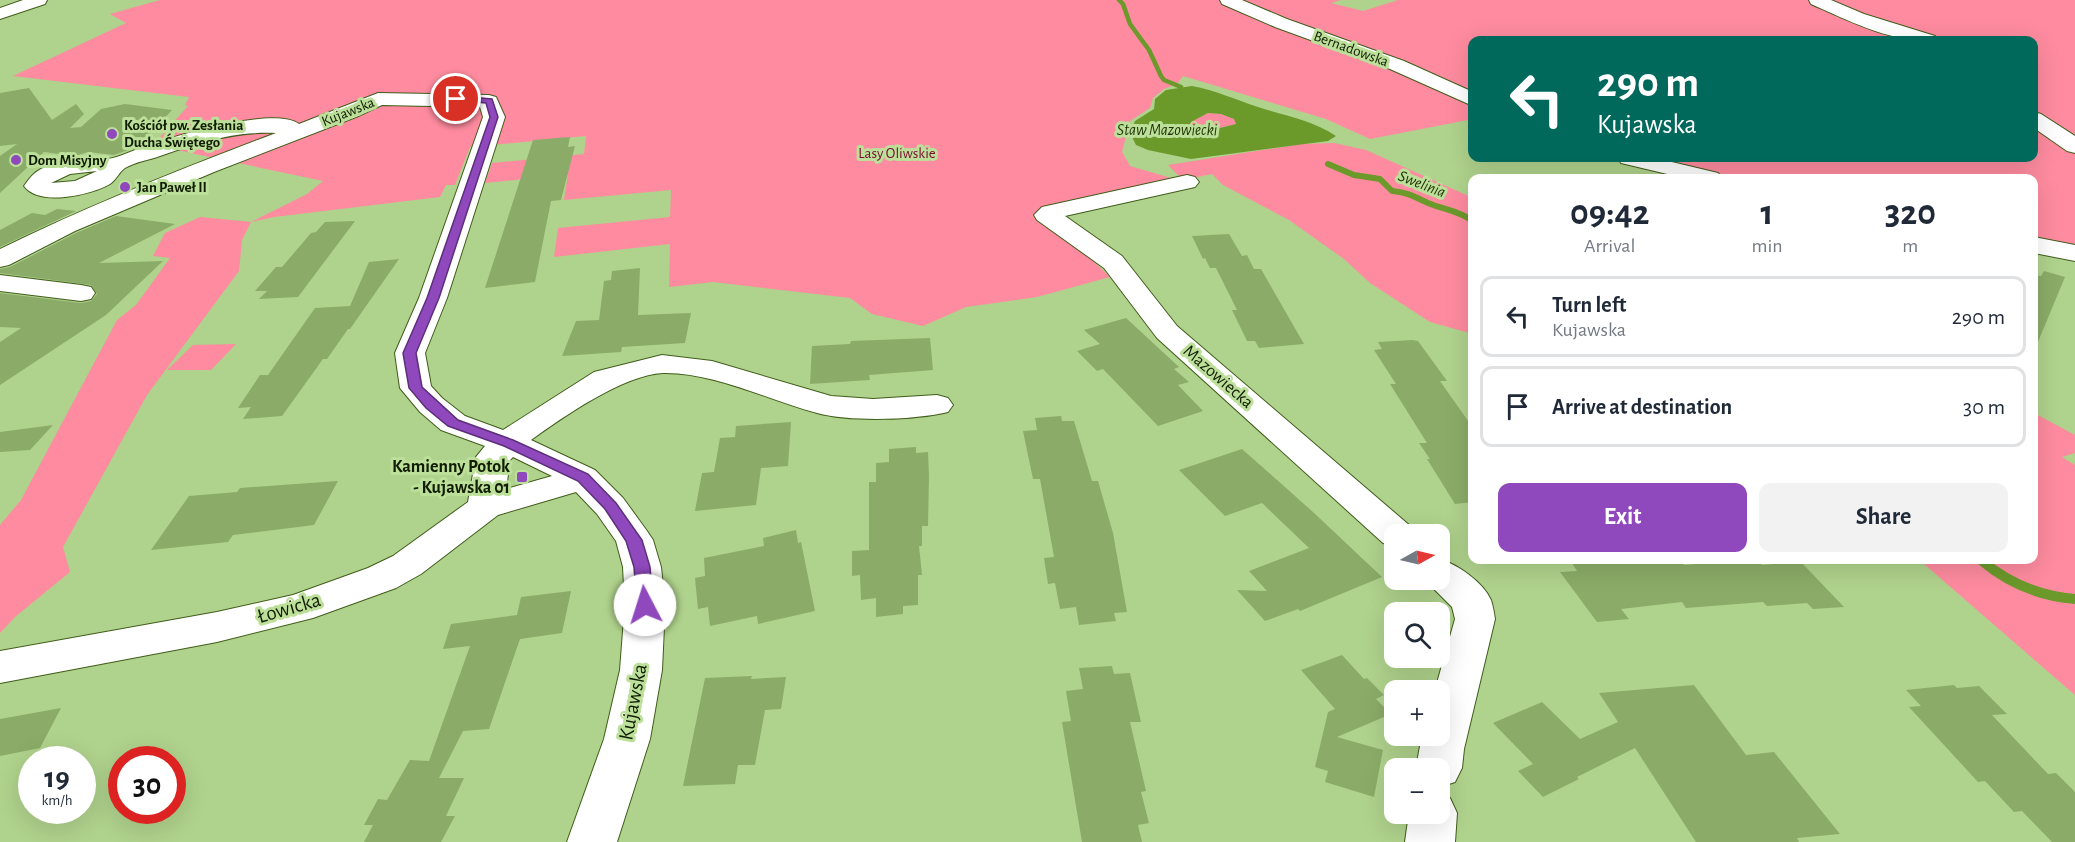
<!DOCTYPE html>
<meta charset="utf-8">
<style>
body{margin:0;font-family:"Alegreya Sans",sans-serif;background:#f2f2f3;color:#1f2937;height:100vh;display:flex;flex-direction:column;font-size:22px;white-space:nowrap}
*{box-sizing:border-box;margin:0}
p{font-size:20px;color:#747a83}
.icon{flex:none;width:33px;height:33px;fill:none;stroke:currentColor;stroke-width:2;stroke-linecap:round;stroke-linejoin:round}
.map{position:relative;flex:1;overflow:hidden}
.sheet{position:absolute;left:1468px;top:174px;width:570px;height:390px;display:flex;flex-direction:column;background:#fff;border-radius:12px;box-shadow:0 6px 24px #0002}
.sheet>*{flex:none}
.top-card{position:absolute;left:1468px;top:36px;width:570px;height:126px;border-radius:12px;box-shadow:0 6px 24px #0002;background:#00695c;color:#fff;overflow:hidden}
.needle{width:39px;rotate:82deg}
.controls{position:absolute;left:1384px;top:524px;display:grid;gap:12px}
.controls a{display:grid;place-items:center;width:66px;height:66px;border-radius:12px;background:#fff;box-shadow:0 6px 24px #0002;font-size:30px}
.speed{position:absolute;left:18px;top:746px;display:flex;gap:12px;font-size:30px;font-weight:700;text-align:center}
.speed>*{display:grid;place-content:center;width:78px;height:78px;border-radius:50%;background:#fff;box-shadow:0 6px 24px #0002;line-height:1}
.speed small{font-size:15px;font-weight:400}
.speed .limit{border:9px solid #d22;background:#fff;color:#111}
.pin{position:absolute;display:grid;place-items:center;width:51px;height:51px;color:#fff;margin:-26px;border:3px solid #fff;border-radius:50%;box-shadow:0 2px 6px #0007}
.me{position:absolute;width:66px;margin:-33px;rotate:355deg;stroke-linejoin:round;filter:drop-shadow(0 0 4px #0008)}
.turn{display:flex;align-items:center;gap:21px;height:126px;padding:0 30px;font-size:27px}
.turn .icon{width:78px;height:78px;stroke-width:2.5}
.turn b{display:block;font-size:42px;line-height:51px}
.eta{display:flex;justify-content:space-evenly;align-items:center;height:102px;text-align:center}
.eta b{font-size:36px;font-weight:700;line-height:42px}
.action{display:flex;gap:12px;margin-top:auto;padding:12px 30px}
.action a{flex:1;height:69px;border-radius:12px;background:#8f49bd;color:#fff;font-size:24px;font-weight:700;line-height:69px;text-align:center}
.action a+a{background:#f2f2f3;color:#1f2937}
ul{padding:0;list-style:none}
li{display:flex;align-items:center;gap:18px;height:81px;margin:0 12px 9px;padding:0 18px;border:3px solid #e0e1e3;border-radius:12px}
li div{flex:1}
li b{display:block;font-size:22px}
li em{font-style:normal}
.map>svg:first-child{display:block}
.green{fill:#fe8b9f}
.water{fill:#6b992a;fill-rule:evenodd}
.lines{fill:none;stroke-linecap:round;stroke-linejoin:round}
.stream-far2{stroke:#6b992a;stroke-width:4.5}
.stream-far1{stroke:#6b992a;stroke-width:6}
.stream{stroke:#6b992a;stroke-width:10}
.building{fill:#8bac68}
.minor-casing{stroke:#405d1a;stroke-width:2}
.minor{fill:#fff;fill-rule:evenodd}
.route{fill:#8f49bd;stroke:#5d2f7b;stroke-width:1.5}
.poi-dot{fill:#8f49bd;stroke:#bcdf99;stroke-width:2}
.labels{text-anchor:middle;dominant-baseline:central;stroke-width:6;stroke-linejoin:round;paint-order:stroke}
.far-street-label{font-size:15px;fill:#111d03;stroke:#bcdf99}
.far-poi-label{font-size:15px;font-weight:bold;fill:#111d03;stroke:#bcdf99;text-anchor:start}
.far-park-label{font-size:15px;fill:#790a30;stroke:#bcdf99}
.far-water-label{font-size:16px;font-style:italic;fill:#1e3104;stroke:#bcdf99}
.street-label{font-size:18px;fill:#111d03;stroke:#bcdf99}
.poi-label{font-size:18px;font-weight:bold;fill:#111d03;stroke:#bcdf99;text-anchor:end}
.near-street-label{font-size:21px;fill:#111d03;stroke:#bcdf99}
</style>
<div class="map">
<svg width="2075" height="842" viewBox="0 0 2075 842">
<rect width="100%" height="100%" fill="#afd28c"/>
<!-- green -->
<g class="green">
<path d="M 160,0 L 1341,0 L 1331,3 L 1363,11 L 1398,0 L 2075,0 L 2075,249 L 2034,241 L 2034,178 L 1730,178 L 1658,160 L 1663,158 L 2034,158 L 2034,40 L 1473,40 L 1473,119 L 1370,139 L 1326,119 L 1183,76 L 1177,84 L 1164,89 L 1153,98 L 1150,108 L 1130,121 L 1122,152 L 1130,166 L 1181,181 L 1132,193 L 1039,210 L 1110,277 L 1037,297 L 966,307 L 923,326 L 872,314 L 850,298 L 713,282 L 669,287 L 670,244 L 554,257 L 558,228 L 670,217 L 671,190 L 564,200 L 568,175 L 485,183 L 492,163 L 584,154 L 586,136 L 470,147 L 455,185 L 446,185 L 440,197 L 274,217 L 251,222 L 242,240 L 239,271 L 147,395 L 63,547 L 70,572 L 15,617 L 0,633 L 0,525 L 21,500 L 117,320 L 136,305 L 170,258 L 153,256 L 165,233 L 200,217 L 251,222 L 307,194 L 323,181 L 153,145 L 188,106 L 185,105 L 189,97 L 13,76 L 126,23 L 110,14 Z"/>
<path d="M 1208,113 L 1221,114 L 1234,119 L 1236,124 L 1208,131 L 1189,127 L 1191,122 Z"/>
<path d="M 1334,143 L 1366,150 L 1473,198 L 1473,334 L 1430,322 L 1370,283 L 1344,259 L 1289,220 L 1223,185 L 1212,174 L 1183,180 L 1168,165 L 1301,144 Z"/>
<path d="M 236,344 L 211,370 L 167,370 L 193,345 Z"/>
<path d="M 2034,413 L 2075,435 L 2075,453 L 2062,457 L 2075,465 L 2075,695 L 1924,564 L 1914,560 L 2034,560 Z"/>
</g>
<!-- water -->
<path class="water" d="M 1192,86 C 1215,90 1236,100 1258,107 C 1285,116 1312,120 1336,136 L 1328,141 L 1191,159 L 1148,150 L 1136,145 L 1130,133 L 1135,121 L 1154,109 L 1155,99 L 1166,90 ZM 1208,113 L 1221,114 L 1234,119 L 1236,124 L 1208,131 L 1189,128 L 1191,122 Z"/>
<g class="lines">
<!-- stream-far2 -->
<path class="stream-far2" d="M 1119,0 L 1123,4 L 1130,24 L 1149,50 L 1161,76 L 1164,80 L 1181,87"/>
<!-- stream-far1 -->
<path class="stream-far1" d="M 1328,164 L 1354,175 L 1380,179 L 1392,191 C 1407,192 1415,197 1428,203 C 1445,210 1457,210 1473,221"/>
<!-- stream -->
<path class="stream" d="M 1981,560 C 2009,584 2039,596 2075,599"/>
</g>
<!-- building -->
<g class="building">
<path d="M 29,88 L 52,120 L 76,104 L 84,114 L 70,128 L 81,127 L 101,109 L 125,104 L 172,110 L 139,146 L 114,155 L 88,152 L 75,156 L 44,152 L 0,193 L 0,156 L 17,144 L 0,146 L 0,93 Z"/>
<path d="M 570,137 L 568,147 L 575,146 L 561,200 L 551,201 L 535,282 L 485,288 L 533,140 Z"/>
<path d="M 57,209 L 76,211 L 0,247 L 0,230 L 32,213 L 45,215 Z"/>
<path d="M 116,216 L 175,224 L 99,263 L 163,261 L 106,315 L 0,385 L 0,342 L 21,328 L 0,327 L 0,293 L 81,303 L 91,301 L 97,294 L 91,285 L 0,273 L 0,269 L 10,267 L 76,233 Z"/>
<path d="M 355,221 L 298,297 L 259,299 L 267,291 L 255,291 L 276,267 L 282,267 L 311,233 L 316,232 L 325,222 Z"/>
<path d="M 1229,234 L 1242,256 L 1247,255 L 1254,269 L 1261,269 L 1304,344 L 1259,348 L 1255,341 L 1247,341 L 1232,310 L 1237,310 L 1216,268 L 1210,268 L 1205,258 L 1203,259 L 1192,236 Z"/>
<path d="M 399,259 L 350,329 L 348,329 L 327,359 L 323,359 L 282,416 L 243,419 L 251,407 L 238,408 L 260,375 L 268,375 L 315,308 L 350,306 L 369,262 Z"/>
<path d="M 640,268 L 638,315 L 691,313 L 685,343 L 622,347 L 621,352 L 562,356 L 576,321 L 599,320 L 604,281 L 611,280 L 612,271 Z"/>
<path d="M 2044,271 L 2065,277 L 2035,349 L 2034,275 L 2041,276 Z"/>
<path d="M 1126,318 L 1179,367 L 1174,369 L 1189,382 L 1178,385 L 1203,411 L 1158,426 L 1103,369 L 1097,371 L 1077,351 L 1100,344 L 1084,330 Z"/>
<path d="M 930,338 L 933,370 L 869,375 L 870,380 L 810,384 L 812,346 L 850,344 L 851,341 Z"/>
<path d="M 1412,340 L 1418,341 L 1447,381 L 1440,381 L 1473,428 L 1473,502 L 1455,504 L 1427,459 L 1430,459 L 1419,443 L 1427,443 L 1390,384 L 1396,384 L 1374,350 L 1382,349 L 1378,342 Z"/>
<path d="M 1061,416 L 1062,421 L 1074,421 L 1092,481 L 1098,481 L 1113,533 L 1127,612 L 1114,613 L 1116,621 L 1079,625 L 1076,607 L 1060,609 L 1055,583 L 1048,584 L 1044,558 L 1054,557 L 1040,479 L 1033,479 L 1023,431 L 1037,430 L 1035,418 Z"/>
<path d="M 791,422 L 788,466 L 761,468 L 756,505 L 695,511 L 702,473 L 714,472 L 720,438 L 735,437 L 736,426 Z"/>
<path d="M 53,425 L 30,450 L 0,452 L 0,432 Z"/>
<path d="M 916,447 L 916,453 L 928,452 L 929,476 L 928,526 L 922,526 L 922,546 L 919,546 L 922,575 L 918,575 L 918,605 L 903,606 L 903,614 L 876,617 L 876,598 L 861,600 L 860,575 L 852,576 L 852,551 L 869,550 L 869,482 L 876,482 L 876,463 L 889,462 L 889,449 Z"/>
<path d="M 1242,449 L 1313,512 L 1382,577 L 1300,611 L 1298,609 L 1265,621 L 1237,590 L 1267,591 L 1249,571 L 1309,548 L 1262,503 L 1225,516 L 1179,470 Z"/>
<path d="M 338,481 L 314,525 L 233,535 L 228,542 L 151,550 L 189,496 L 237,492 L 240,488 Z"/>
<path d="M 796,530 L 798,543 L 801,542 L 815,611 L 758,624 L 757,616 L 710,626 L 708,607 L 698,609 L 695,578 L 705,576 L 704,558 L 764,546 L 763,538 Z"/>
<path d="M 1623,560 L 1649,560 L 1652,563 L 1680,560 L 1684,565 L 1748,560 L 1757,560 L 1762,565 L 1801,562 L 1844,607 L 1813,609 L 1807,603 L 1767,606 L 1763,602 L 1686,608 L 1682,602 L 1621,609 L 1629,619 L 1597,622 L 1560,572 L 1577,571 L 1572,563 Z"/>
<path d="M 571,591 L 562,633 L 520,639 L 489,729 L 463,731 L 439,778 L 464,778 L 446,816 L 455,816 L 441,842 L 364,842 L 373,825 L 364,825 L 378,799 L 387,800 L 410,760 L 429,761 L 470,646 L 443,649 L 451,624 L 517,615 L 521,597 Z"/>
<path d="M 1342,655 L 1364,679 L 1367,678 L 1384,695 L 1376,699 L 1391,714 L 1337,737 L 1383,750 L 1374,797 L 1325,782 L 1328,771 L 1315,767 L 1328,712 L 1335,709 L 1301,670 Z"/>
<path d="M 1112,666 L 1114,674 L 1130,673 L 1141,722 L 1130,722 L 1146,791 L 1141,792 L 1149,823 L 1138,825 L 1142,842 L 1082,842 L 1062,722 L 1071,721 L 1066,691 L 1083,689 L 1079,668 Z"/>
<path d="M 752,676 L 751,679 L 786,677 L 781,709 L 765,710 L 755,765 L 738,765 L 735,784 L 683,786 L 705,678 Z"/>
<path d="M 1694,685 L 1746,755 L 1774,752 L 1840,834 L 1797,838 L 1799,842 L 1696,842 L 1635,748 L 1577,777 L 1579,779 L 1543,797 L 1518,771 L 1533,764 L 1493,723 L 1542,702 L 1580,739 L 1618,722 L 1599,693 Z"/>
<path d="M 1954,685 L 1957,688 L 1979,686 L 2007,714 L 1992,715 L 2048,774 L 2056,773 L 2075,792 L 2075,842 L 2052,842 L 2022,811 L 2014,812 L 1985,781 L 1978,782 L 1909,707 L 1921,706 L 1906,690 Z"/>
<path d="M 61,708 L 40,748 L 0,756 L 0,719 Z"/>
</g>
<g class="lines">
<defs>
<g id="minor">
<path d="M 23,0 L 47,0 L 45,4 L 0,19 L 0,8 Z"/>
<path d="M 1220,0 L 1242,0 L 1287,19 L 1404,61 L 1473,92 L 1473,106 L 1390,69 L 1275,27 L 1222,4 Z"/>
<path d="M 1809,0 L 1831,0 L 1864,14 L 1935,36 L 1938,40 C 1896,45 1849,21 1811,4 Z"/>
<path d="M 378,93 L 489,95 L 496,97 L 505,117 L 447,298 L 425,353 L 431,386 L 442,398 L 465,416 L 503,430 L 594,372 L 662,355 L 712,361 L 831,396 L 873,399 L 937,395 L 948,398 L 953,405 L 948,412 C 915,420 851,422 817,413 C 769,400 713,372 663,373 C 623,375 563,417 531,440 L 595,470 L 623,498 L 647,531 L 653,540 L 661,567 L 665,605 L 662,670 L 650,739 L 617,842 L 567,842 L 604,739 L 620,670 L 625,605 L 623,567 L 616,541 L 597,514 L 576,492 L 498,515 L 421,574 L 396,588 L 313,618 L 217,642 L 0,683 L 0,651 L 217,612 L 293,595 L 368,568 L 393,556 L 468,502 L 476,457 L 485,446 L 441,430 L 420,412 L 400,388 L 395,353 L 419,298 L 483,117 L 480,107 L 382,105 L 356,117 L 214,172 L 75,231 L 9,265 L 0,267 L 0,249 C 90,205 183,168 276,133 C 236,131 197,143 160,156 C 149,160 135,162 125,168 C 120,171 116,180 110,184 C 91,195 39,207 24,186 C 31,176 36,170 48,166 C 68,158 86,160 107,159 C 119,158 135,149 146,146 C 176,136 273,106 299,124 ZM 97,171 L 75,181 L 51,183 L 70,174 ZM 513,457 L 552,476 L 506,489 L 510,460 Z"/>
<path d="M 2034,112 L 2041,114 L 2075,136 L 2075,153 L 2067,151 L 2034,128 Z"/>
<path d="M 1618,158 L 1655,158 L 1718,173 L 1722,178 L 1684,178 L 1621,163 Z"/>
<path d="M 1187,175 L 1195,177 L 1199,182 L 1195,187 L 1065,216 L 1122,256 L 1177,326 L 1409,525 L 1415,534 L 1395,534 L 1395,546 L 1383,543 L 1157,338 L 1104,268 L 1037,220 L 1034,215 L 1042,207 Z"/>
<path d="M 2034,237 L 2075,245 L 2075,261 L 2034,253 Z"/>
<path d="M 0,275 L 81,285 L 91,287 L 95,293 L 91,299 L 81,301 L 0,291 Z"/>
<path d="M 1440,559 C 1458,565 1483,582 1491,600 C 1493,606 1494,613 1495,619 L 1464,749 L 1462,768 L 1455,782 L 1440,787 L 1440,768 L 1416,768 L 1422,735 L 1440,735 L 1440,690 L 1435,690 L 1455,619 L 1452,607 L 1424,579 L 1440,579 Z"/>
<path d="M 1440,795 L 1450,798 L 1457,813 L 1455,842 L 1405,842 L 1409,813 L 1440,813 Z"/>
</g>
</defs>
<!-- minor casing -->
<use href="#minor" class="minor-casing"/>
<!-- minor -->
<use href="#minor" class="minor"/>
</g>
<!-- route -->
<path class="route" d="M 456,96 L 492,99 L 498,117 L 439,298 L 416,353 L 422,387 L 458,420 L 513,440 L 588,474 L 616,503 L 642,540 L 650,567 L 653,605 L 651,609 L 639,609 L 637,605 L 634,567 L 626,541 L 605,509 L 578,481 L 504,446 L 448,426 L 426,408 L 409,388 L 403,353 L 427,298 L 490,117 L 486,103 L 453,100 L 452,99 Z"/>
<!-- markers -->
<g class="poi-dot">
<circle cx="112" cy="134" r="6"/>
<circle cx="16" cy="160" r="6"/>
<circle cx="125" cy="187" r="6"/>
<rect x="516" y="471" width="12" height="12" rx="3"/>
</g>
<g class="labels">
<!-- far-street labels -->
<g class="far-street-label">
<text transform="translate(1351 49) rotate(20)">Bernadowska</text>
<text transform="translate(348 112) rotate(-22)">Kujawska</text>
</g>
<!-- far-poi labels -->
<g class="far-poi-label">
<text x="124" y="125">Kościół pw. Zesłania<tspan x="124" dy="17">Ducha Świętego</tspan></text>
<text x="28" y="160">Dom Misyjny</text>
<text x="137" y="187">Jan Paweł II</text>
</g>
<!-- far-park labels -->
<g class="far-park-label">
<text x="897" y="153">Lasy Oliwskie</text>
</g>
<!-- far-water labels -->
<g class="far-water-label">
<text x="1167" y="130">Staw Mazowiecki</text>
<text transform="translate(1422 184) rotate(21)">Swelinia</text>
</g>
<!-- street labels -->
<g class="street-label">
<text transform="translate(1218 377) rotate(41)">Mazowiecka</text>
</g>
<!-- poi labels -->
<g class="poi-label">
<text x="510" y="467">Kamienny Potok<tspan x="510" dy="21">- Kujawska 01</tspan></text>
</g>
<!-- near-street labels -->
<g class="near-street-label">
<text transform="translate(289 608) rotate(-16)">Łowicka</text>
<text transform="translate(633 702) rotate(-79)">Kujawska</text>
</g>
</g>
</svg>
<div class="controls">
<a><svg class="needle" viewBox="-14 -14 28 28"><path d="M0-13l5 13h-10z" fill="#e53935"/><path d="M0 13l5-13h-10z" fill="#747a83"/></svg></a>
<a><svg class="icon" aria-label="search" viewBox="0 0 24 24"><circle cx="10" cy="10" r="6"/><path d="M15 15l6 6"/></svg></a>
<a>+</a>
<a>−</a>
</div>
<div class="speed"><div>19<small>km/h</small></div><div class="limit">30</div></div>
<div class="pin" style="left:456px;top:99px;background:#d93025"><svg class="icon" aria-label="arrive" viewBox="0 0 24 24"><path d="M6 21V4h12l-3 4 3 4H6"/></svg></div>
<svg class="me" style="left:645px;top:605px" viewBox="-20 -20 40 40"><circle r="19" fill="#fff"/><path d="M0-13L10 11 0 6-10 11z" fill="#8f49bd"/></svg>
<div class="top-card">
<div class="turn"><svg class="icon" aria-label="left" viewBox="0 0 24 24"><path d="M17 20v-9H6M10 6l-5 5 5 5"/></svg><div><b>290 m</b>Kujawska</div></div>
</div>
<section class="sheet">
<div class="eta">
<div><b>09:42</b><p>Arrival</p></div>
<div><b>1</b><p>min</p></div>
<div><b>320</b><p>m</p></div>
</div>
<ul>
<li><svg class="icon" aria-label="left" viewBox="0 0 24 24"><path d="M17 20v-9H6M10 6l-5 5 5 5"/></svg><div><b>Turn left</b><p>Kujawska</p></div><em>290 m</em></li>
<li><svg class="icon" aria-label="arrive" viewBox="0 0 24 24"><path d="M6 21V4h12l-3 4 3 4H6"/></svg><div><b>Arrive at destination</b></div><em>30 m</em></li>
</ul>
<div class="action"><a>Exit</a><a>Share</a></div>
</section>
</div>
